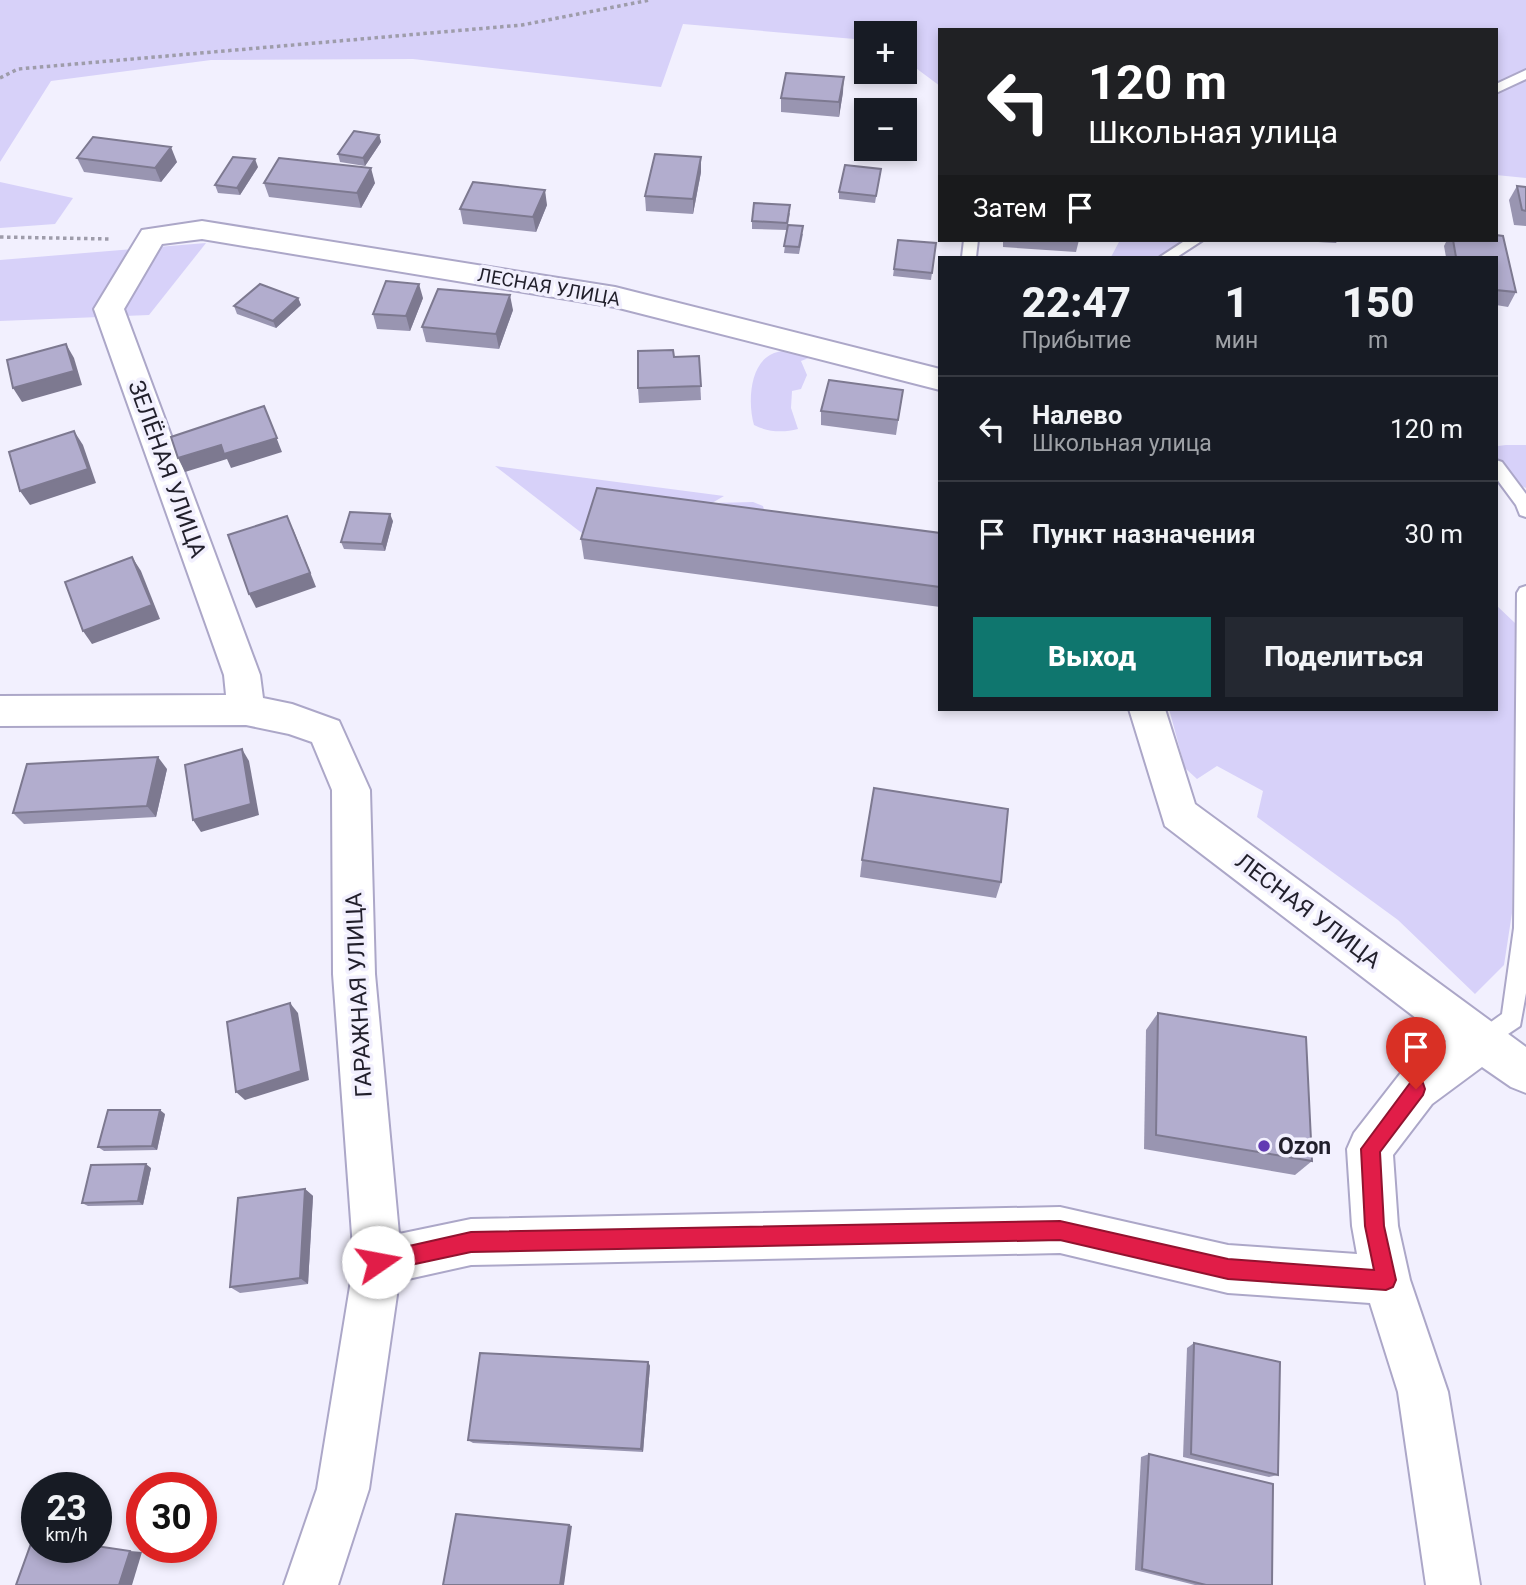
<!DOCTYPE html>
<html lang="ru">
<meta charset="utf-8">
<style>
body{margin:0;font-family:Roboto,sans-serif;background:#242831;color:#f1f3f6;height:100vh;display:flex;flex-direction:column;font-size:26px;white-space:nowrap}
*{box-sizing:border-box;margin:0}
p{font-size:23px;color:#9ea1a6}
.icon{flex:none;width:38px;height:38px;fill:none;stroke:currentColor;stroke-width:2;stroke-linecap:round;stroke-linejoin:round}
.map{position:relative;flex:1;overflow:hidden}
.drawer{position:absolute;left:938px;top:256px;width:560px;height:455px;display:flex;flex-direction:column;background:#171b24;border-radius:0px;box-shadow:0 4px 10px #0003}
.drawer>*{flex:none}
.top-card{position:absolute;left:938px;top:28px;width:560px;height:214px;border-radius:0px;box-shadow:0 4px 10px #0003;background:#202124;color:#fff;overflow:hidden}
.fabs{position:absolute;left:854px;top:21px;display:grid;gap:14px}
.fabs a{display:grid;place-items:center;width:63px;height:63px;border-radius:0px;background:#171b24;box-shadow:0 4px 10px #0003;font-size:35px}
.speed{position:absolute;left:21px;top:1472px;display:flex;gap:14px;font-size:35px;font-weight:700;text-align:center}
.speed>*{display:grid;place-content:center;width:91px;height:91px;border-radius:50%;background:#171b24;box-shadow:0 4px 10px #0003;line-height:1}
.speed small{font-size:18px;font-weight:400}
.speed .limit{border:10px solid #d22;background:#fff;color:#111}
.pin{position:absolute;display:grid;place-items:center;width:60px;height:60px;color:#fff;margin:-72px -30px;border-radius:50% 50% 50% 0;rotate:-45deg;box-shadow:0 0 7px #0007}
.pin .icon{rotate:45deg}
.me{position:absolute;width:77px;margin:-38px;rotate:78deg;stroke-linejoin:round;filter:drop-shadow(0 0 5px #0008)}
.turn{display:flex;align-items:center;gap:24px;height:147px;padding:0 35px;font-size:32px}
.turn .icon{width:91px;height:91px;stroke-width:2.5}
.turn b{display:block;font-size:49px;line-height:60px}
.then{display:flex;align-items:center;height:66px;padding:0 35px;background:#0003;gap:14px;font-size:26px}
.eta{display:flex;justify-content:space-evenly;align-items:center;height:119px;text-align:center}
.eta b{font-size:42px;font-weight:800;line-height:49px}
.button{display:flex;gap:14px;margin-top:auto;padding:14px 35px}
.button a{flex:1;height:80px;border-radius:0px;background:#0f766e;color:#fff;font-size:28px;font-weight:800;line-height:80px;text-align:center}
.button a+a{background:#242831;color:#f1f3f6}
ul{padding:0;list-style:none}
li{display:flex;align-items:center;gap:21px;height:105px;padding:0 35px;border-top:2px solid #363941}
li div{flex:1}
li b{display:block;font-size:26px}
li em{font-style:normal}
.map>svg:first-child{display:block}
.green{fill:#d7d1f9}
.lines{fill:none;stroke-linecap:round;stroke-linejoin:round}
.lane-casing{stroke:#aca7c8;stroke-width:4}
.street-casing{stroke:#aca7c8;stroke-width:4}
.path{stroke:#9e9caa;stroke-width:3.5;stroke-dasharray:3.5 3.5;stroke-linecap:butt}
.lane{fill:#fff;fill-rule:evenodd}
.street{fill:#fff;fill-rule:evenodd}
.wall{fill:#9995b1}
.shaded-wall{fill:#7d7990}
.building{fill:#b2adce;stroke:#7d7990;stroke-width:2}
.route{fill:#e11d48;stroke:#92132f;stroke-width:2}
.poi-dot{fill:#623bb3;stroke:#f2f0fe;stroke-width:2.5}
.labels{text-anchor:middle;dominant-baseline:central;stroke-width:7;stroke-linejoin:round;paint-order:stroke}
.far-street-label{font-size:19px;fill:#211f2b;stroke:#f2f0fe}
.street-label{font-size:23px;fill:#211f2b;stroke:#f2f0fe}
.poi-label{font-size:23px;font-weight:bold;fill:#211f2b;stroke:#f2f0fe;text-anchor:start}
</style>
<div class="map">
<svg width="1526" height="1585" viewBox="0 0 1526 1585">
<rect width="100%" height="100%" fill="#f2f0fe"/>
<!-- green -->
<g class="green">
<path d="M 0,0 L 1526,0 L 1526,178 L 1496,175 L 1496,30 L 940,30 L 940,86 L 905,60 L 905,33 L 866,33 L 866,40 L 683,24 L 661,87 L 413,59 L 211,60 L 51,81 L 0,162 Z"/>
<path d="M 0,182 L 73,198 L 55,224 L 0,228 Z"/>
<path d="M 1120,240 L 1187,240 L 1170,257 L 1111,257 Z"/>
<path d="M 206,243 L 149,315 L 0,321 L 0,260 Z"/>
<path d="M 787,350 L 816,355 L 801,361 L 807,375 L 801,389 L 792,391 L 791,408 L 798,429 C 783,433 767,432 754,425 C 748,405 749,367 770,355 C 775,352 782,351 787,350 Z"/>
<path d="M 1506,445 L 1526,445 L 1526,488 L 1519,485 L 1497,458 L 1498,446 Z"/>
<path d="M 495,466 L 724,496 L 712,503 L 753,502 L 763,506 L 766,517 L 583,534 Z"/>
<path d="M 1496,605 L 1515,623 L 1512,913 L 1504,965 L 1475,994 L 1398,920 L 1257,817 L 1263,791 L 1217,766 L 1197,779 L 1185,768 L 1169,709 L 1496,709 Z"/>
</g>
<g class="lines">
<defs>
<g id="lane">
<path d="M 1526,70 L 1526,79 L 1496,93 L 1496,84 Z"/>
<path d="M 964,240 L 978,240 L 976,257 L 962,257 Z"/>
<path d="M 1186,240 L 1203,240 L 1177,257 L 1160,257 Z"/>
<path d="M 1496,460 L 1502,462 L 1526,494 L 1526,517 L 1520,515 L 1516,505 L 1496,478 Z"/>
<path d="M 1526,586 L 1526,993 L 1520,1026 L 1481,1052 L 1473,1049 L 1470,1042 L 1473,1035 L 1502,1014 L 1514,928 L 1517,593 L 1520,588 Z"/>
</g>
<path id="street" d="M 202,221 L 615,287 L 940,369 L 940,390 L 615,307 L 202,239 L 162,244 L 124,309 L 260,675 L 263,698 L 292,704 L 339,721 L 370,790 L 375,974 L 399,1234 L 471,1219 L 1060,1207 L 1228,1245 L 1357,1254 L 1352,1226 L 1347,1149 L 1354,1133 L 1400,1074 L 1446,1041 L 1165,826 L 1129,709 L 1165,709 L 1195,804 L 1526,1047 L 1526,1093 L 1511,1087 L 1482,1067 L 1432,1104 L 1393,1155 L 1398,1226 L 1410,1280 L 1448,1392 L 1480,1585 L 1426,1585 L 1398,1392 L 1370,1303 L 1228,1293 L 1060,1253 L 471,1265 L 399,1281 L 369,1489 L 338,1585 L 284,1585 L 317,1489 L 354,1262 L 333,974 L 332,790 L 312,742 L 289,734 L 246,725 L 0,726 L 0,696 L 226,695 L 224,675 L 94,309 L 142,230 Z"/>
</defs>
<!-- lane casing -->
<use href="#lane" class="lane-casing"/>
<!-- street casing -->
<use href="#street" class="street-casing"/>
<!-- path -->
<g class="path">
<path d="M 0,78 L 18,69 L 522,25 L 650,0"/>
<path d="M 0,237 L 109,239"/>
</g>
<!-- lane -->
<use href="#lane" class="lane"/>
<!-- street -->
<use href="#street" class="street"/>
</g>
<!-- wall -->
<g class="wall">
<path d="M 843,92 L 839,117 L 781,112 L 781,98 Z"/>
<path d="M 379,135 L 381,142 L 365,166 L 340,162 L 338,154 Z"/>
<path d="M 77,158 L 177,162 L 161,182 L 84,172 Z"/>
<path d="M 258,167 L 240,195 L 218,193 L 215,185 Z"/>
<path d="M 881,169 L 875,203 L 839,199 L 839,192 Z"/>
<path d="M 701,172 L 693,214 L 646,211 L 645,196 Z"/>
<path d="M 264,183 L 375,183 L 361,208 L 269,197 Z"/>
<path d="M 1517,186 L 1526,187 L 1526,226 L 1514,225 L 1509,200 Z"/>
<path d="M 547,205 L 536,232 L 463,224 L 460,209 Z"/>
<path d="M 790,213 L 788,225 L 803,234 L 799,254 L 784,253 L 787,230 L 752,229 L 752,221 Z"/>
<path d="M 898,240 L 936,243 L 931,280 L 893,276 Z"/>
<path d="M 1003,240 L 1079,240 L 1076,252 L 1003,247 Z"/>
<path d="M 1282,240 L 1338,240 L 1336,243 Z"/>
<path d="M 1447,240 L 1496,240 L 1516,292 L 1508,307 L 1496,305 L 1496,257 L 1446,257 L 1444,246 Z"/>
<path d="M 298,298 L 301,305 L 276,328 L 237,314 L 234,306 Z"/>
<path d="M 423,298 L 410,331 L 377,329 L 373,314 Z"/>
<path d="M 513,310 L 499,349 L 426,342 L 422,327 Z"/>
<path d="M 699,356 L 701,400 L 639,403 L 638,388 Z"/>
<path d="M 903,390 L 896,435 L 821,425 L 821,411 Z"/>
<path d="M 393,521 L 385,551 L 344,549 L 341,542 Z"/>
<path d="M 940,533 L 940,607 L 584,559 L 581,539 Z"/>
<path d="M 167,769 L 156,817 L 24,824 L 13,813 Z"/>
<path d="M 862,860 L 1001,882 L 996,898 L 860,877 Z"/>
<path d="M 1158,1013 L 1312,1161 L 1295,1175 L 1144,1149 L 1146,1030 Z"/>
<path d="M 165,1114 L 157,1150 L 104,1151 L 98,1147 Z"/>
<path d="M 151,1168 L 143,1205 L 88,1206 L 82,1203 Z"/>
<path d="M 305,1189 L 313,1196 L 308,1284 L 240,1293 L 230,1287 Z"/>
<path d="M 1194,1343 L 1278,1475 L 1269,1477 L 1183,1457 L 1187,1348 Z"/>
<path d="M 648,1362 L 650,1366 L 643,1452 L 473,1443 L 468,1440 Z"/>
<path d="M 1149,1454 L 1272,1585 L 1195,1585 L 1135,1570 L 1141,1457 Z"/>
</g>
<!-- shaded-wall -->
<g class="shaded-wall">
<path d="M 844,77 L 843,92 L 839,117 L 839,102 Z"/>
<path d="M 379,135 L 381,142 L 365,166 L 363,158 Z"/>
<path d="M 171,147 L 177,162 L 161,182 L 155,168 Z"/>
<path d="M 701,157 L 701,172 L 693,214 L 693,199 Z"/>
<path d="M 255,159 L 258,167 L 240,195 L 237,188 Z"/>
<path d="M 371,168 L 375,183 L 361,208 L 357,193 Z"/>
<path d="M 545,190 L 547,205 L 536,232 L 533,217 Z"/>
<path d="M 419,284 L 423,298 L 410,331 L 406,316 Z"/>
<path d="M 510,295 L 513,310 L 499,349 L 496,334 Z"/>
<path d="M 298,298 L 301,305 L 276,328 L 273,321 Z"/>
<path d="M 66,344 L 74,358 L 82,385 L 22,402 L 13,388 Z"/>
<path d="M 264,406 L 282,452 L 231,468 L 227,459 L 185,472 L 178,458 Z"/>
<path d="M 74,431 L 83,445 L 96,483 L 30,505 L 20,491 Z"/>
<path d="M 390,514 L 393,521 L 385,551 L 382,544 Z"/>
<path d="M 293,529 L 316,587 L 256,608 L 249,594 Z"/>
<path d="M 132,557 L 141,571 L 160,619 L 92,644 L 83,631 Z"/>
<path d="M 242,749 L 249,761 L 259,815 L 201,832 L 193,820 Z"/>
<path d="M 158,757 L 167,769 L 156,817 L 147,806 Z"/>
<path d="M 290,1003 L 298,1013 L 309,1080 L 245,1100 L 236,1092 Z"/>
<path d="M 160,1110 L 165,1114 L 157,1150 L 152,1146 Z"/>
<path d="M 146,1164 L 151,1168 L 143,1205 L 138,1201 Z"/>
<path d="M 305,1189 L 313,1196 L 308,1284 L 300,1278 Z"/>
<path d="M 648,1362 L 650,1366 L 643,1452 L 641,1449 Z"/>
<path d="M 569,1525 L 572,1526 L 564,1585 L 560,1585 Z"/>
<path d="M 130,1551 L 142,1552 L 132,1585 L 119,1585 Z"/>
</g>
<!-- building -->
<g class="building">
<path d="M 786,73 L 844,77 L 839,102 L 781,98 Z"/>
<path d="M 354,131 L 379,135 L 363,158 L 338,154 Z"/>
<path d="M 93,137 L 171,147 L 155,168 L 77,158 Z"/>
<path d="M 655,154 L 701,157 L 693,199 L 645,196 Z"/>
<path d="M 233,157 L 255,159 L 237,188 L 215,185 Z"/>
<path d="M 279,158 L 371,168 L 357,193 L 264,183 Z"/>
<path d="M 845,165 L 881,169 L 876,196 L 839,192 Z"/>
<path d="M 473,182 L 545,190 L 533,217 L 460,209 Z"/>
<path d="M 1517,186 L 1526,187 L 1526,211 L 1522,210 Z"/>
<path d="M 754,203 L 790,205 L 787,223 L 752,221 Z"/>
<path d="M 788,225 L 803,226 L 799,247 L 784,246 Z"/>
<path d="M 1496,235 L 1503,236 L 1516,292 L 1496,290 L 1496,257 L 1456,257 L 1453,240 L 1496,240 Z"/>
<path d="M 898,240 L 936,243 L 932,273 L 894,269 Z"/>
<path d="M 386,281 L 419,284 L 406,316 L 373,314 Z"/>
<path d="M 260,284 L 298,298 L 273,321 L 234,306 Z"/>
<path d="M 438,289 L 510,295 L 496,334 L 422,327 Z"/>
<path d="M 66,344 L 74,371 L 13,388 L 7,360 Z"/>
<path d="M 673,350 L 674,357 L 699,356 L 701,386 L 638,388 L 638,351 Z"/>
<path d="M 829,380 L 903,390 L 898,420 L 821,411 Z"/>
<path d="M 264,406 L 277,438 L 224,454 L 221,445 L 178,458 L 171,437 Z"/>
<path d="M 74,431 L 88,469 L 20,491 L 9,452 Z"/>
<path d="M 597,488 L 940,533 L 940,587 L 581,539 Z"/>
<path d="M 350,512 L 390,514 L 382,544 L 341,542 Z"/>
<path d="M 287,516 L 310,573 L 249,594 L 228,535 Z"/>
<path d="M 132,557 L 152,605 L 83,631 L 65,582 Z"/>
<path d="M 242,749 L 251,804 L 193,820 L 185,765 Z"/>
<path d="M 158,757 L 147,806 L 13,813 L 27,764 Z"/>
<path d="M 874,788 L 1008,809 L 1001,882 L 862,860 Z"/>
<path d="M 290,1003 L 301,1071 L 236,1092 L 227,1022 Z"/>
<path d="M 1158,1013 L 1306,1037 L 1312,1161 L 1156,1135 Z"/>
<path d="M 108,1110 L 160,1110 L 152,1146 L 98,1147 Z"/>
<path d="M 146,1164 L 138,1201 L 82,1203 L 91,1165 Z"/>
<path d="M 305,1189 L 300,1278 L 230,1287 L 238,1198 Z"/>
<path d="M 1194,1343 L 1280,1362 L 1278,1475 L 1191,1454 Z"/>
<path d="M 480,1353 L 648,1362 L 641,1449 L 468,1440 Z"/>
<path d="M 1149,1454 L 1273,1484 L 1272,1585 L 1206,1585 L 1142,1569 Z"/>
<path d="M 456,1514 L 569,1525 L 560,1585 L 443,1585 Z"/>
<path d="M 33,1538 L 37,1539 L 37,1547 L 96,1546 L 130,1551 L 119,1585 L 16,1585 Z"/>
</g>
<!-- route -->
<path class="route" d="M 1416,1080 L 1423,1083 L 1425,1089 L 1423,1095 L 1380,1152 L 1384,1226 L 1396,1280 L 1393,1287 L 1386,1290 L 1228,1279 L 1060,1240 L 471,1252 L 378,1272 L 371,1269 L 368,1262 L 371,1256 L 378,1253 L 471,1232 L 1060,1221 L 1228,1259 L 1374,1270 L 1365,1226 L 1361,1149 L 1410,1083 Z"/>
<!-- markers -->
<circle class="poi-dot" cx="1264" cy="1146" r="7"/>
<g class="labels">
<!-- far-street labels -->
<g class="far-street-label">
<text transform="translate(549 287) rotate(10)">ЛЕСНАЯ УЛИЦА</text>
</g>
<!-- street labels -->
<g class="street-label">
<text transform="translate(167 469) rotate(70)">ЗЕЛЁНАЯ УЛИЦА</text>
<text transform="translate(1308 911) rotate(37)">ЛЕСНАЯ УЛИЦА</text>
<text transform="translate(359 995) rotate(-93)">ГАРАЖНАЯ УЛИЦА</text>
</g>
<!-- poi labels -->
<g class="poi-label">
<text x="1278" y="1146">Ozon</text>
</g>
</g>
</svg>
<div class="fabs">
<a>+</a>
<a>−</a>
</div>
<div class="speed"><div>23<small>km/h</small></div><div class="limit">30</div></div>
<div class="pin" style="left:1416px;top:1089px;background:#d93025"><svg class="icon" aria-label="arrive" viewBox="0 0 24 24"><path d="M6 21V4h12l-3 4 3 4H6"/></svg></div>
<svg class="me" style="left:378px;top:1262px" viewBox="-20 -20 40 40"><circle r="19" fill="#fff"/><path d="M0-13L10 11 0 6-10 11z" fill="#e11d48"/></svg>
<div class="top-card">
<div class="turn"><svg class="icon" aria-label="left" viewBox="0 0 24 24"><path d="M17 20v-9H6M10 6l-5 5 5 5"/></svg><div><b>120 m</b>Школьная улица</div></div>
<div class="then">Затем<svg class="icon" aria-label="arrive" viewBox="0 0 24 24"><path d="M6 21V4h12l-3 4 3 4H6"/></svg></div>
</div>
<section class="drawer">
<div class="eta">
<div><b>22:47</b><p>Прибытие</p></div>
<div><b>1</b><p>мин</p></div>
<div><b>150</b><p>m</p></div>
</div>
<ul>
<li><svg class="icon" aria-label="left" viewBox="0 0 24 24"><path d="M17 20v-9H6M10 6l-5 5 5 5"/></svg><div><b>Налево</b><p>Школьная улица</p></div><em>120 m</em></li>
<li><svg class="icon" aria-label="arrive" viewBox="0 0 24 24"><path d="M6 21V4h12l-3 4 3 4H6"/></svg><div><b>Пункт назначения</b></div><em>30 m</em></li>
</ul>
<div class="button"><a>Выход</a><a>Поделиться</a></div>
</section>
</div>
